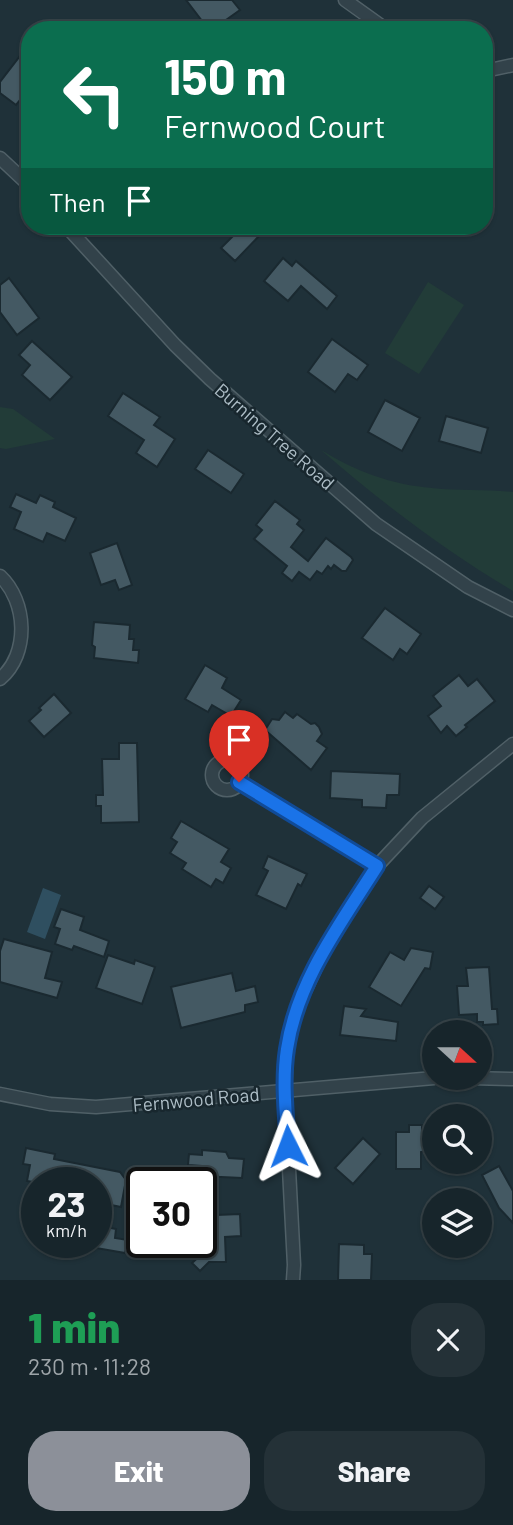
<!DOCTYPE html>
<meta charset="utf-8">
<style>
body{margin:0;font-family:Barlow,sans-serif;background:#243137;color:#f1f3f6;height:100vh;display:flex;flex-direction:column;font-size:26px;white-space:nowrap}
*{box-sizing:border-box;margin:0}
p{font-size:23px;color:#9ea5a9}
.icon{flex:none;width:38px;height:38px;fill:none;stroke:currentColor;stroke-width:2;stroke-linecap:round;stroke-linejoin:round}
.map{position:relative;height:1280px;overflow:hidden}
.sheet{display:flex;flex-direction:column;background:#17252b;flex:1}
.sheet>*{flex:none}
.hud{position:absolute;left:21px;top:21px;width:472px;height:214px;border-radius:28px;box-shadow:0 2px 5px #0004,0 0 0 2px #364247;background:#0b6e4f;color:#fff;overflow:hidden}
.needle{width:46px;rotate:111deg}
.fabs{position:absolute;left:422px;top:1020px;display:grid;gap:14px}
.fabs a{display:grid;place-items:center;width:70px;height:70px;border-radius:50%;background:#17252b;box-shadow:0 2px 5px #0004,0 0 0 2px #364247;font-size:35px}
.speed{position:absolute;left:21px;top:1167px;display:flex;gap:14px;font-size:35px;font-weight:700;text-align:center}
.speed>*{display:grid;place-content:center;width:91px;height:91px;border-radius:50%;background:#17252b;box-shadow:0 2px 5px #0004,0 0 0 2px #364247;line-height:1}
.speed small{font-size:18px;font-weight:400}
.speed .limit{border:4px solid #111;border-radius:10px;background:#fff;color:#111}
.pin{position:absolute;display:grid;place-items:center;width:60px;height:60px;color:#fff;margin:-72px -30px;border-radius:50% 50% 50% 0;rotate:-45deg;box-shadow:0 0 7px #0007}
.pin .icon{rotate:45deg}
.me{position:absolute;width:77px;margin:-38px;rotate:357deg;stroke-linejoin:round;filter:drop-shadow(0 0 5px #0008)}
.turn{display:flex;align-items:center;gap:24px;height:147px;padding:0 28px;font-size:32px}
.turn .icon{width:91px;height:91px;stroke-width:2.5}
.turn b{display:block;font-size:49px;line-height:60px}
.then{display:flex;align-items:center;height:66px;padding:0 28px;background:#0003;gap:14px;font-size:26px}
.round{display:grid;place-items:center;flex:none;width:74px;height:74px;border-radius:28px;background:#243137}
.overview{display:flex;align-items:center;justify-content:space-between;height:119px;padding:0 28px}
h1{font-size:42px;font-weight:800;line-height:52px;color:#1e9e55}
.cta{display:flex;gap:14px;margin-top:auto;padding:14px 28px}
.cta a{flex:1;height:80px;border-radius:28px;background:#8c9099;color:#fff;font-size:28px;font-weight:800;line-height:80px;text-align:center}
.cta a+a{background:#243137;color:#f1f3f6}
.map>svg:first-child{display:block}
.green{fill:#223c38}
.water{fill:#2f4f60}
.building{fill:#445963;stroke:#1a2930;stroke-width:2}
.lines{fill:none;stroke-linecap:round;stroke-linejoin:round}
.street-casing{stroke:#506067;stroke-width:15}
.street{stroke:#32424a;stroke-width:12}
.route-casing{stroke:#114b97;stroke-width:18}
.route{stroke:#1a73e8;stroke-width:12}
.labels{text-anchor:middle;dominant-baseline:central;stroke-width:5;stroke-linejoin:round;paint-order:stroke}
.street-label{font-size:19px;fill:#adbdc6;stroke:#18272e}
</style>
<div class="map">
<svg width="513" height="1280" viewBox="0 0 513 1280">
<rect width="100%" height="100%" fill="#1f3139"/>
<!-- green -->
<g class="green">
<path d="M 428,282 L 464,305 L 419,374 L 385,353 Z"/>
<path d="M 0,407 L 13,409 L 55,439 L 6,449 L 0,448 Z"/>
<path d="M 321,450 C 355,471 392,485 432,488 C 459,491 486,489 513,492 L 513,591 C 444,550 382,503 321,450 Z"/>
</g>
<!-- water -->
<path class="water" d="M 43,888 L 61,895 L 45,939 L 27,932 Z"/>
<!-- building -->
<g class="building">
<path d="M 186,0 L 232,0 L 240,10 L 226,20 L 228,23 L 220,30 L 209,30 Z"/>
<path d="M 30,43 L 30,88 L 16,105 L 0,93 L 0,82 Z"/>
<path d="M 221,226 L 251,226 L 260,235 L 235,261 L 221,248 L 232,237 Z"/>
<path d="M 283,258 L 292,266 L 296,261 L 337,296 L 327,309 L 301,286 L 288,301 L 264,281 Z"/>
<path d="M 9,278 L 39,318 L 17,335 L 0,312 L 0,285 Z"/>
<path d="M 332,339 L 368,365 L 357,380 L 348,374 L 335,392 L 308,372 Z"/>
<path d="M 32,341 L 72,377 L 50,400 L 22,375 L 30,365 L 19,355 Z"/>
<path d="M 123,393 L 160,417 L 154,425 L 175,439 L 157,467 L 136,453 L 144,440 L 108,416 Z"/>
<path d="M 385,400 L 420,418 L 402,451 L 368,432 Z"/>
<path d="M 446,416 L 488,428 L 481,453 L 439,441 Z"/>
<path d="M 208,450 L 244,474 L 231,493 L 195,469 Z"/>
<path d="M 16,494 L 36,503 L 40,495 L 55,502 L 53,507 L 76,518 L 65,541 L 47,533 L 43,542 L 14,529 L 21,512 L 10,507 Z"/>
<path d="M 275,501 L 300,520 L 297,524 L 304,530 L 291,547 L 308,561 L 326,538 L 351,557 L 353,560 L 346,571 L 342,571 L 334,565 L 331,569 L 328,566 L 322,574 L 317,571 L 310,580 L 299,572 L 292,581 L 282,573 L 287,566 L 254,539 L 262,530 L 256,525 Z"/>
<path d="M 117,543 L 132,585 L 119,590 L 115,580 L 101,585 L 90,553 Z"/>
<path d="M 385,608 L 421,634 L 407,654 L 400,649 L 393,660 L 362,638 Z"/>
<path d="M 94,622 L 130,625 L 129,639 L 134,639 L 133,650 L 139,650 L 138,663 L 94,658 L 95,647 L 92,645 Z"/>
<path d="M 205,665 L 227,678 L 222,688 L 241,700 L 231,716 L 212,705 L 208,712 L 185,699 Z"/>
<path d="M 459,675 L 468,686 L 477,679 L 495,701 L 465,725 L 467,727 L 456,736 L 447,726 L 441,733 L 428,716 L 441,706 L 433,696 Z"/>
<path d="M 54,694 L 71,713 L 44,737 L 29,721 L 41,710 L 39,708 Z"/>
<path d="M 285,712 L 293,718 L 297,714 L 311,724 L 315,723 L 319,727 L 322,734 L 317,741 L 327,748 L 311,770 L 265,730 L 272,719 L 279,720 Z"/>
<path d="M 119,743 L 137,743 L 139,822 L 101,823 L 101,806 L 96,806 L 96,795 L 103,795 L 102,759 L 119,759 Z"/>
<path d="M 331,771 L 400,774 L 399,795 L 387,795 L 386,808 L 362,807 L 362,800 L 330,798 Z"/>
<path d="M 181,821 L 229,849 L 221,862 L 231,868 L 223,883 L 216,879 L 211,887 L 182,869 L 186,863 L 170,853 L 177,842 L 171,838 Z"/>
<path d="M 268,856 L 307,874 L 301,886 L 298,884 L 286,909 L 256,895 L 268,871 L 263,868 Z"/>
<path d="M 429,886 L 444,897 L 435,909 L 420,898 Z"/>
<path d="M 61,909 L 84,917 L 80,930 L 109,941 L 104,957 L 74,946 L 72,950 L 55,944 L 60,929 L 54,927 Z"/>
<path d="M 4,939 L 52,952 L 45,978 L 62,982 L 57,998 L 0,982 L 0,951 Z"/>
<path d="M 411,948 L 433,952 L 430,969 L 425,968 L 401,1006 L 369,987 L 390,952 L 404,960 Z"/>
<path d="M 108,955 L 134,964 L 135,960 L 155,967 L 142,1004 L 96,988 Z"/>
<path d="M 489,967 L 492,1009 L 497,1009 L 498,1024 L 483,1025 L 483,1022 L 477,1022 L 477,1014 L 459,1015 L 457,986 L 468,986 L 466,968 Z"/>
<path d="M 232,973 L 236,991 L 255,986 L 258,1002 L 245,1005 L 245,1012 L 181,1028 L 171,987 Z"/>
<path d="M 344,1006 L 366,1009 L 361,1016 L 398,1022 L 396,1041 L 340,1035 Z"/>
<path d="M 409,1125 L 422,1125 L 422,1132 L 434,1135 L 434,1149 L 421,1152 L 421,1169 L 396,1169 L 396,1132 L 409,1132 Z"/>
<path d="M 363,1138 L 380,1154 L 353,1184 L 335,1168 Z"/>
<path d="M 26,1148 L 55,1154 L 54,1159 L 120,1172 L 126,1180 L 121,1207 L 96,1202 L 96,1183 L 39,1183 L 27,1181 L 30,1165 L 23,1164 Z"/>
<path d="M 202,1150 L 226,1152 L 229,1158 L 244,1159 L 242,1178 L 200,1176 L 201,1166 L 188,1165 L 189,1154 L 202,1155 Z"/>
<path d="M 499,1166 L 513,1191 L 513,1223 L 499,1208 L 482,1175 Z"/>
<path d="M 240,1214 L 241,1236 L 225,1237 L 226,1262 L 209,1262 L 200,1271 L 192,1263 L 205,1251 L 204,1234 L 216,1233 L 216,1215 Z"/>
<path d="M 96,1225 L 116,1229 L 115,1238 L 128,1240 L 125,1253 L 96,1248 Z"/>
<path d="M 339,1244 L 364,1245 L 364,1254 L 372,1254 L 371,1280 L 338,1280 Z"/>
</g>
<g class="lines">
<defs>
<g id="street">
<path d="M 345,0 L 387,30"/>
<path d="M 485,71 L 513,65"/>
<path d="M 0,158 L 30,186"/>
<path d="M 66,226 L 175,345 L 210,379 L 376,524 L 468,587 L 513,610"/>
<path d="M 0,576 C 27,601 30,654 0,679"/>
<circle cx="227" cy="775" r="15"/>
<path d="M 239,782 L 377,866"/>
<path d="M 470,1078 L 513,1079"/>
<path d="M 0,1094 L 50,1104 L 96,1107 L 434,1078"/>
<path d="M 293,1280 L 294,1265 L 285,1092 L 287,1049 L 297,1008 L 324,950 L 377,866 L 422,818 L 513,744"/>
</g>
</defs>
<!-- street casing -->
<use href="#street" class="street-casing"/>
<!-- street -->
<use href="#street" class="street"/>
</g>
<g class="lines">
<defs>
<path id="route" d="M 239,782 L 377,866 C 341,923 297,981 287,1049 C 282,1081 286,1114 288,1146"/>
</defs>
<!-- route casing -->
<use href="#route" class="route-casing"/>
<!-- route -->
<use href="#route" class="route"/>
</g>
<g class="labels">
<!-- street labels -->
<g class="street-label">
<text transform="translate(275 436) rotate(41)">Burning Tree Road</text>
<text transform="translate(196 1099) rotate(-5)">Fernwood Road</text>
</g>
</g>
</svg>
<div class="fabs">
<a><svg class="needle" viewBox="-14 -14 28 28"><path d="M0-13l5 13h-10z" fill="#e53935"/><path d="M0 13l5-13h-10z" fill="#9ea5a9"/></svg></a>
<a><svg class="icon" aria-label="search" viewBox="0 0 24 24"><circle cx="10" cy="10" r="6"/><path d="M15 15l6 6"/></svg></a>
<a><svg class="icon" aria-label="layers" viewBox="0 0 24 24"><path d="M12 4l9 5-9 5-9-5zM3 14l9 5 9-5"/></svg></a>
</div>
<div class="speed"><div>23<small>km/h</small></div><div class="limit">30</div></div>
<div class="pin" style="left:239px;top:782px;background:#d93025"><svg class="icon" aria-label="arrive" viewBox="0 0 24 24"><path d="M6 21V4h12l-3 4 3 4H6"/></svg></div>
<svg class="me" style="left:288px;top:1146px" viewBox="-20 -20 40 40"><path d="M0-17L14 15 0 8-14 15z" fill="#1a73e8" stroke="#fff" stroke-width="4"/></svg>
<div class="hud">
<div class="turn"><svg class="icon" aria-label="left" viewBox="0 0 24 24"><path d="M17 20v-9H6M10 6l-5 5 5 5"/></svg><div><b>150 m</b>Fernwood Court</div></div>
<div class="then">Then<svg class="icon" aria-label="arrive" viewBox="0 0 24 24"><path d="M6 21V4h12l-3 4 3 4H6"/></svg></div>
</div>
</div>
<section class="sheet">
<div class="overview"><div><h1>1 min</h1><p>230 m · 11:28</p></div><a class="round"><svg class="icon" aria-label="close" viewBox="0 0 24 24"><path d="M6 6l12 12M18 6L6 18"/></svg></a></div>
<div class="cta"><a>Exit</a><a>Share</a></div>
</section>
